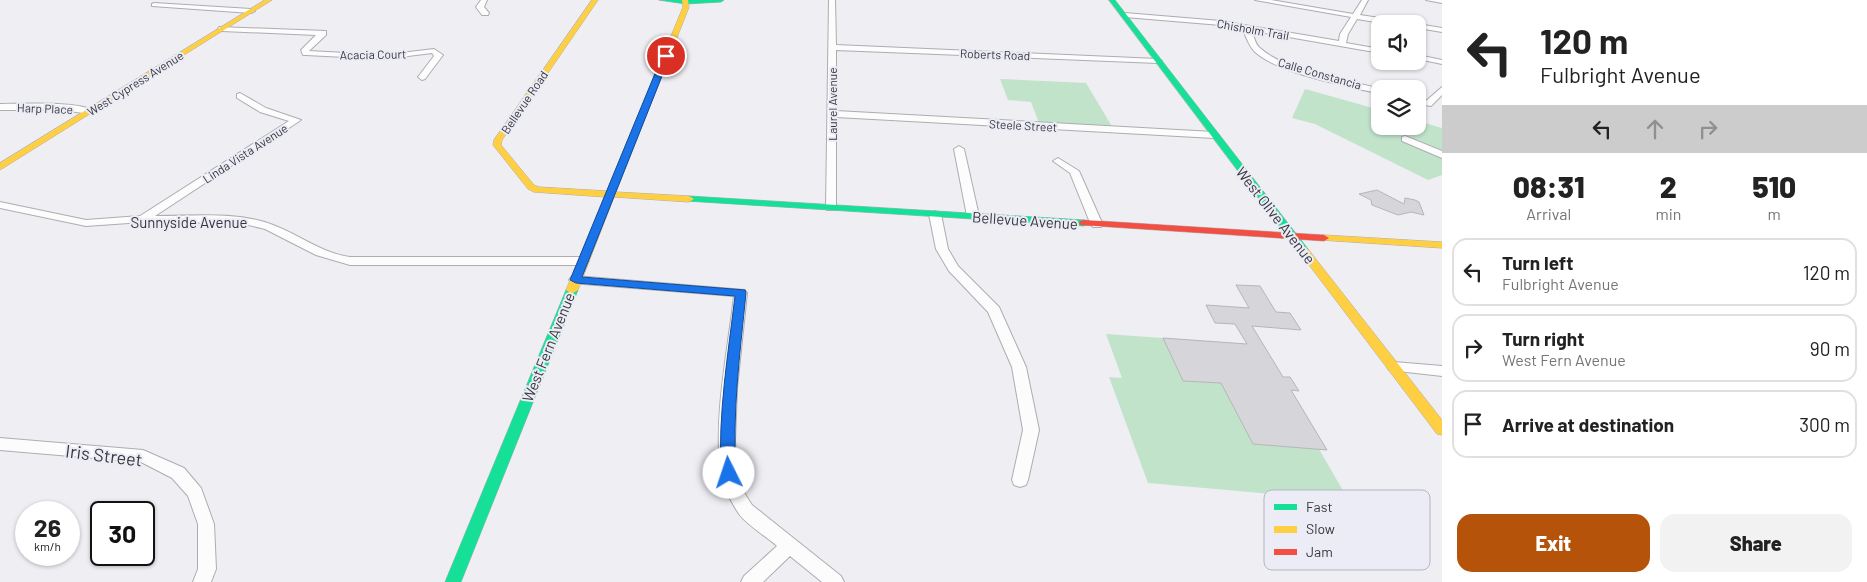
<!DOCTYPE html>
<style>
body{margin:0;font-family:Barlow,sans-serif;background:#f2f2f2;color:#222;height:100vh;display:flex;flex-direction:column;font-size:19px;white-space:nowrap}
*{box-sizing:border-box;margin:0}
p{font-size:16px;color:#767676}
.icon{flex:none;width:28px;height:28px;fill:none;stroke:currentColor;stroke-width:2;stroke-linecap:round;stroke-linejoin:round}
.map{position:relative;flex:1;overflow:hidden}
.panel{display:flex;flex-direction:column;background:#fff;width:425px}
.panel>*{flex:none}
.banner{background:#fff;color:#222;overflow:hidden}
.fabs{position:absolute;left:1371px;top:15px;display:grid;gap:10px}
.fabs a{display:grid;place-items:center;width:55px;height:55px;border-radius:10px;background:#fff;box-shadow:0 1px 4px #0004;font-size:25px}
.speed{position:absolute;left:15px;top:501px;display:flex;gap:10px;font-size:25px;font-weight:700;text-align:center}
.speed>*{display:grid;place-content:center;width:65px;height:65px;border-radius:50%;background:#fff;box-shadow:0 1px 4px #0004;line-height:1}
.speed small{font-size:12px;font-weight:400}
.speed .limit{border:2px solid #111;border-radius:8px;background:#fff;color:#111}
.pin{position:absolute;display:grid;place-items:center;width:42px;height:42px;color:#fff;margin:-21px;border:2px solid #fff;border-radius:50%;box-shadow:0 1px 5px #0007}
.me{position:absolute;width:55px;margin:-28px;rotate:356deg;stroke-linejoin:round;filter:drop-shadow(0 0 4px #0008)}
.turn{display:flex;align-items:center;gap:18px;height:105px;padding:0 15px;font-size:22px}
.turn .icon{width:65px;height:65px;stroke-width:2.5}
.turn b{display:block;font-size:35px;line-height:42px}
.lanes{display:flex;align-items:center;height:48px;padding:0 15px;background:#0003;justify-content:center;gap:25px;direction:ltr}
.lanes .off{opacity:.35}
.eta{display:flex;justify-content:space-evenly;align-items:center;height:85px;text-align:center}
.eta b{font-size:30px;font-weight:800;line-height:35px}
.action{display:flex;gap:10px;margin-top:auto;padding:10px 15px}
.action a{flex:1;height:58px;border-radius:15px;background:#b45309;color:#fff;font-size:20px;font-weight:800;line-height:58px;text-align:center}
.action a+a{background:#f2f2f2;color:#222}
ul{padding:0;list-style:none}
li{display:flex;align-items:center;gap:15px;height:68px;margin:0 10px 8px;padding:0 5px;border:2px solid #e0e0e0;border-radius:15px}
li div{flex:1}
li b{display:block;font-size:19px}
li em{font-style:normal}
main{display:flex;flex:1;min-height:0}
.map>svg:first-child{display:block}
.green{fill:#c1e3ca}
.building{fill:#d6d5da;stroke:#b6b5b9}
.lines{fill:none;stroke-linecap:round;stroke-linejoin:round}
.street-casing{stroke:#adadb1;stroke-width:2}
.fast-casing{stroke:#adadb1;stroke-width:1}
.slow-casing{stroke:#adadb1;stroke-width:1}
.jam-casing{stroke:#adadb1;stroke-width:1}
.street{fill:#fcfcfd;fill-rule:evenodd}
.fast{fill:#16e098;fill-rule:evenodd}
.slow{fill:#ffcf43;fill-rule:evenodd}
.jam{fill:#f24e42;fill-rule:evenodd}
.route{fill:#1a73e8;stroke:#114b97}
.labels{text-anchor:middle;dominant-baseline:central;stroke-width:4;stroke-linejoin:round;paint-order:stroke}
.far-street-label{font-size:12px;fill:#37373b;stroke:#ebecf6}
.street-label{font-size:15px;fill:#37373b;stroke:#ebecf6}
.near-street-label{font-size:18px;fill:#37373b;stroke:#ebecf6}
.key{fill:#ebecf6;stroke:#b5b6be;stroke-width:1}
.key-label{font-size:14px;fill:#37373b}
</style>
<main>
<div class="map">
<svg width="1442" height="582" viewBox="0 0 1442 582">
<rect width="100%" height="100%" fill="#eeeef3"/>
<!-- green -->
<g class="green">
<path d="M 1000,79 L 1086,83 L 1113,128 L 1039,123 L 1031,102 L 1008,100 Z"/>
<path d="M 1305,89 L 1380,110 L 1380,126 L 1418,126 L 1418,121 L 1442,128 L 1442,175 L 1428,180 L 1315,124 L 1292,118 Z"/>
<path d="M 1106,334 L 1163,338 L 1183,381 L 1221,383 L 1253,444 L 1319,449 L 1349,501 L 1148,483 L 1109,377 L 1122,378 Z"/>
</g>
<!-- building -->
<g class="building">
<path d="M 1377,190 L 1404,204 L 1405,198 L 1415,200 L 1419,202 L 1424,215 L 1411,212 L 1398,215 L 1372,205 L 1371,200 L 1359,194 Z"/>
<path d="M 1236,285 L 1260,286 L 1276,312 L 1290,313 L 1301,330 L 1252,326 L 1283,377 L 1290,377 L 1299,391 L 1291,390 L 1327,450 L 1253,444 L 1221,383 L 1183,381 L 1163,338 L 1247,344 L 1235,324 L 1215,323 L 1206,305 L 1249,308 Z"/>
</g>
<g class="lines">
<defs>
<g id="street">
<path d="M 481,0 L 487,0 L 484,7 L 489,13 L 488,15 L 482,15 L 476,7 Z"/>
<path d="M 829,0 L 835,0 L 836,45 L 1158,59 L 1162,61 L 1158,63 L 836,50 L 836,111 L 1214,132 L 1219,135 L 1214,138 L 836,117 L 836,208 L 835,210 L 827,210 L 826,208 Z"/>
<path d="M 1255,0 L 1271,0 L 1353,14 L 1362,0 L 1368,0 L 1360,15 L 1406,22 L 1407,24 L 1388,24 L 1357,19 L 1348,34 L 1346,43 L 1380,49 L 1380,53 L 1254,31 L 1253,35 C 1255,40 1256,45 1260,48 C 1285,71 1348,80 1381,89 L 1380,94 C 1346,85 1281,75 1255,52 C 1250,47 1248,41 1245,35 L 1247,30 L 1221,25 L 1125,17 L 1121,15 L 1125,13 L 1221,21 L 1339,41 L 1340,34 L 1351,17 Z"/>
<path d="M 1426,0 L 1442,0 L 1442,3 Z"/>
<path d="M 154,3 L 251,9 L 255,11 L 251,13 L 152,6 L 152,4 Z"/>
<path d="M 1418,24 L 1442,28 L 1442,32 L 1418,28 Z"/>
<path d="M 219,27 L 326,31 L 326,35 L 309,51 L 384,55 L 434,49 L 443,55 L 425,79 L 422,80 L 418,77 L 434,56 L 432,53 L 384,59 L 306,55 L 303,55 L 301,50 L 316,35 L 222,31 L 218,29 Z"/>
<path d="M 1418,55 L 1442,60 L 1442,64 L 1418,59 Z"/>
<path d="M 1442,87 L 1442,95 L 1431,106 L 1418,104 L 1418,98 L 1426,101 Z"/>
<path d="M 240,93 L 266,108 L 301,120 L 155,216 C 194,216 237,211 273,225 C 300,235 321,253 350,257 L 583,257 L 589,261 L 583,265 L 350,265 L 316,255 L 265,229 L 240,223 L 143,222 L 86,226 L 0,208 L 0,202 L 86,220 L 140,216 L 289,121 L 260,112 L 237,98 L 237,94 Z"/>
<path d="M 0,104 C 19,104 80,101 94,111 L 89,114 L 63,110 L 0,110 Z"/>
<path d="M 1405,136 L 1442,151 L 1442,158 L 1402,141 L 1402,137 Z"/>
<path d="M 959,146 L 964,149 L 979,216 L 973,219 L 967,216 L 954,149 Z"/>
<path d="M 1058,158 L 1079,171 L 1103,225 L 1101,227 L 1093,227 L 1091,225 L 1070,173 L 1053,161 Z"/>
<path d="M 935,211 L 941,214 L 948,249 L 958,266 L 999,307 L 1026,367 L 1039,430 L 1028,480 L 1026,485 L 1020,487 L 1014,485 L 1012,480 L 1023,430 L 1012,367 L 988,312 L 949,271 L 936,249 L 929,214 Z"/>
<path d="M 575,276 L 745,290 L 747,293 L 737,388 L 735,441 L 737,473 L 743,491 L 752,505 L 841,576 L 844,582 L 822,582 L 790,556 L 763,582 L 741,582 L 744,576 L 777,546 C 766,536 748,526 739,514 C 731,502 723,486 721,472 C 713,420 728,349 734,296 L 571,283 L 569,280 L 571,277 Z"/>
<path d="M 1394,362 L 1442,366 L 1442,376 L 1389,370 L 1387,367 L 1389,364 Z"/>
<path d="M 0,438 L 143,450 L 184,468 L 201,488 L 214,524 L 216,569 L 211,582 L 193,582 L 198,569 L 198,524 L 188,496 L 172,478 L 141,462 L 0,450 Z"/>
</g>
<g id="fast">
<path d="M 659,0 L 724,0 L 721,2 L 686,4 Z"/>
<path d="M 1109,0 L 1115,0 L 1308,249 L 1309,251 L 1308,253 L 1300,253 Z"/>
<path d="M 689,196 L 1084,220 L 1089,223 L 1084,226 L 686,201 L 684,199 L 686,197 Z"/>
<path d="M 572,286 L 578,290 L 461,582 L 445,582 L 566,290 Z"/>
</g>
<g id="slow">
<path d="M 265,0 L 272,0 L 0,170 L 0,163 Z"/>
<path d="M 592,0 L 598,0 L 502,140 L 501,145 L 534,185 L 539,187 L 607,191 L 683,7 L 682,0 L 688,0 L 689,7 L 616,192 L 689,196 L 694,199 L 689,202 L 614,197 L 578,290 L 572,294 L 566,290 L 605,197 L 534,192 L 528,189 L 493,145 L 494,140 Z"/>
<path d="M 1324,235 L 1442,242 L 1442,248 L 1320,240 L 1319,238 L 1320,236 Z"/>
<path d="M 1304,248 L 1308,249 L 1442,420 L 1442,435 L 1437,434 L 1300,253 L 1299,251 L 1300,249 Z"/>
</g>
<path id="jam" d="M 1084,220 L 1324,235 L 1329,238 L 1324,241 L 1080,225 L 1079,223 L 1080,221 Z"/>
</defs>
<!-- street casing -->
<use href="#street" class="street-casing"/>
<!-- fast casing -->
<use href="#fast" class="fast-casing"/>
<!-- slow casing -->
<use href="#slow" class="slow-casing"/>
<!-- jam casing -->
<use href="#jam" class="jam-casing"/>
<!-- street -->
<use href="#street" class="street"/>
<!-- fast -->
<use href="#fast" class="fast"/>
<!-- slow -->
<use href="#slow" class="slow"/>
<!-- jam -->
<use href="#jam" class="jam"/>
</g>
<!-- route -->
<path class="route" d="M 663,54 L 670,56 L 582,277 L 745,290 L 746,293 C 740,353 732,413 736,473 L 734,477 L 729,478 L 723,477 L 721,473 C 718,413 728,355 735,296 L 576,283 L 570,280 Z"/>
<g class="labels">
<!-- far-street labels -->
<g class="far-street-label">
<text transform="translate(1253 29) rotate(10)">Chisholm Trail</text>
<text transform="translate(373 54) rotate(-1)">Acacia Court</text>
<text transform="translate(995 54) rotate(2)">Roberts Road</text>
<text transform="translate(1320 73) rotate(16)">Calle Constancia</text>
<text transform="translate(135 83) rotate(-32)">West Cypress Avenue</text>
<text transform="translate(524 102) rotate(-56)">Bellevue Road</text>
<text transform="translate(832 104) rotate(-90)">Laurel Avenue</text>
<text transform="translate(45 108) rotate(2)">Harp Place</text>
<text transform="translate(1023 125) rotate(3)">Steele Street</text>
<text transform="translate(245 153) rotate(-33)">Linda Vista Avenue</text>
</g>
<!-- street labels -->
<g class="street-label">
<text transform="translate(1276 215) rotate(52)">West Olive Avenue</text>
<text transform="translate(1025 220) rotate(4)">Bellevue Avenue</text>
<text x="189" y="222">Sunnyside Avenue</text>
<text transform="translate(548 347) rotate(-68)">West Fern Avenue</text>
</g>
<!-- near-street labels -->
<g class="near-street-label">
<text transform="translate(104 455) rotate(7)">Iris Street</text>
</g>
</g>
<!-- legend -->
<rect x="1264" y="490" width="166" height="80" rx="8" class="key"/>
<rect x="1274" y="504" width="23" height="6" fill="#16e098"/>
<rect x="1274" y="526" width="23" height="7" fill="#ffcf43"/>
<rect x="1274" y="549" width="23" height="6" fill="#f24e42"/>
<g class="key-label">
<text x="1306" y="512">Fast</text>
<text x="1306" y="534">Slow</text>
<text x="1306" y="557">Jam</text>
</g>
</svg>
<div class="fabs">
<a><svg class="icon" aria-label="sound" viewBox="0 0 24 24"><path d="M4 9h4l5-4v14l-5-4H4zM17 9q2 3 0 6"/></svg></a>
<a><svg class="icon" aria-label="layers" viewBox="0 0 24 24"><path d="M12 4l9 5-9 5-9-5zM3 14l9 5 9-5"/></svg></a>
</div>
<div class="speed"><div>26<small>km/h</small></div><div class="limit">30</div></div>
<div class="pin" style="left:666px;top:56px;background:#d93025"><svg class="icon" aria-label="arrive" viewBox="0 0 24 24"><path d="M6 21V4h12l-3 4 3 4H6"/></svg></div>
<svg class="me" style="left:729px;top:473px" viewBox="-20 -20 40 40"><circle r="19" fill="#fff"/><path d="M0-13L10 11 0 6-10 11z" fill="#1a73e8"/></svg>
</div>
<section class="panel">
<div class="banner">
<div class="turn"><svg class="icon" aria-label="left" viewBox="0 0 24 24"><path d="M17 20v-9H6M10 6l-5 5 5 5"/></svg><div><b>120 m</b>Fulbright Avenue</div></div>
<div class="lanes"><svg class="icon" aria-label="left" viewBox="0 0 24 24"><path d="M17 20v-9H6M10 6l-5 5 5 5"/></svg><svg class="icon off" aria-label="ahead" viewBox="0 0 24 24"><path d="M12 20V5M6 11l6-6 6 6"/></svg><svg class="icon off" aria-label="right" viewBox="0 0 24 24"><path d="M7 20v-9h11M14 6l5 5-5 5"/></svg></div>
</div>
<div class="eta">
<div><b>08:31</b><p>Arrival</p></div>
<div><b>2</b><p>min</p></div>
<div><b>510</b><p>m</p></div>
</div>
<ul>
<li><svg class="icon" aria-label="left" viewBox="0 0 24 24"><path d="M17 20v-9H6M10 6l-5 5 5 5"/></svg><div><b>Turn left</b><p>Fulbright Avenue</p></div><em>120 m</em></li>
<li><svg class="icon" aria-label="right" viewBox="0 0 24 24"><path d="M7 20v-9h11M14 6l5 5-5 5"/></svg><div><b>Turn right</b><p>West Fern Avenue</p></div><em>90 m</em></li>
<li><svg class="icon" aria-label="arrive" viewBox="0 0 24 24"><path d="M6 21V4h12l-3 4 3 4H6"/></svg><div><b>Arrive at destination</b></div><em>300 m</em></li>
</ul>
<div class="action"><a>Exit</a><a>Share</a></div>
</section>
</main>
